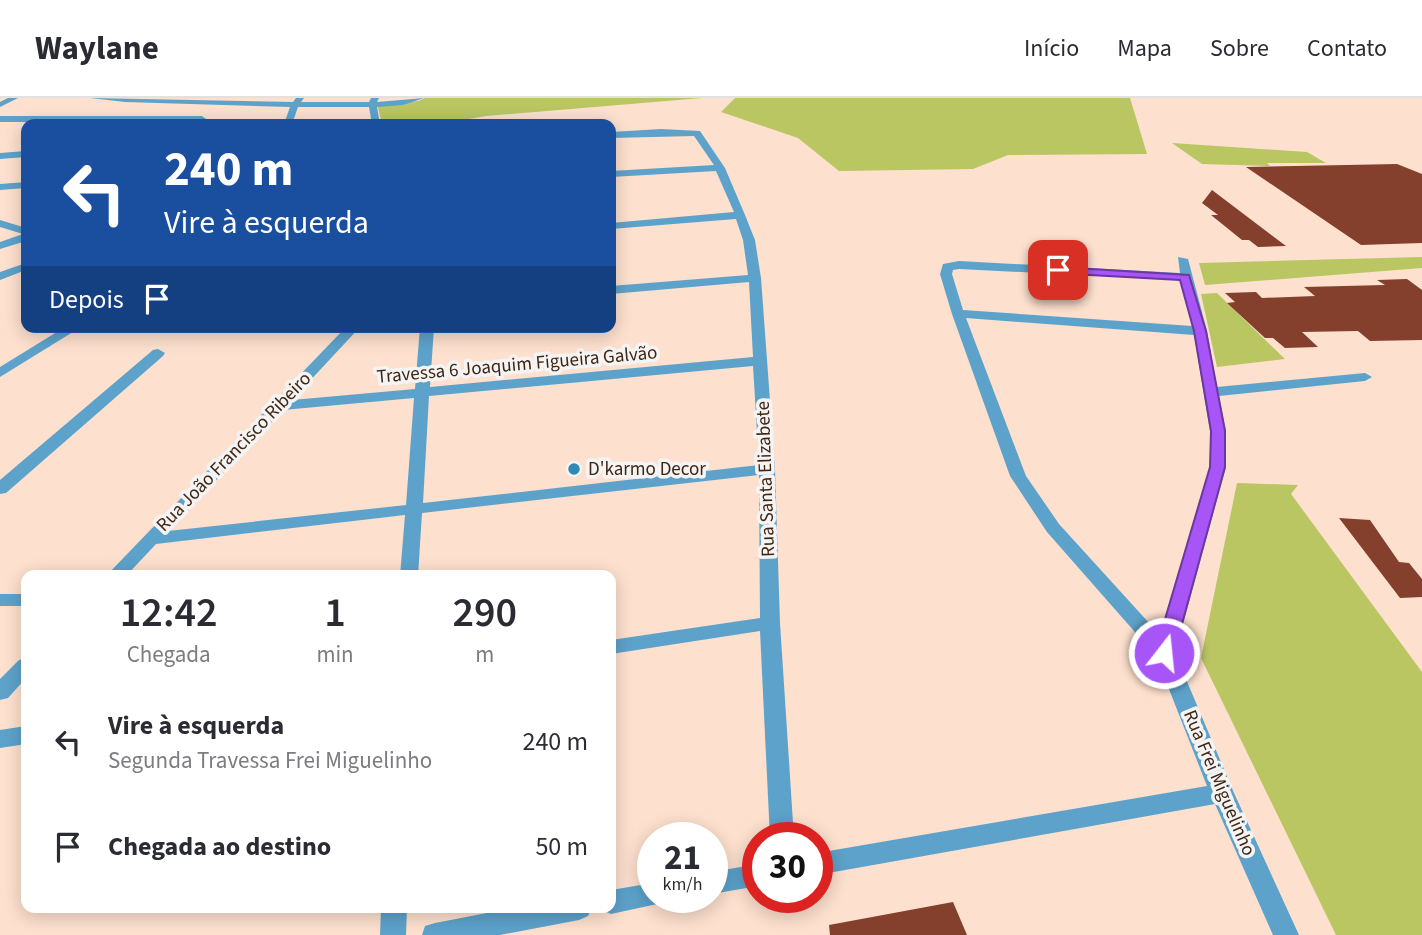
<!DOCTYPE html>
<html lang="pt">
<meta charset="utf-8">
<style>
body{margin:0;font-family:"Source Sans 3",sans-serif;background:#f2f2f3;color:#2b2b33;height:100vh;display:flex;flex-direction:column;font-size:26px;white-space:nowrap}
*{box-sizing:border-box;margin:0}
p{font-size:23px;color:#7c7c81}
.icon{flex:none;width:38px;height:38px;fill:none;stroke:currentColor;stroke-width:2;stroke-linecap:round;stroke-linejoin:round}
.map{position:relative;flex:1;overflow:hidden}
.panel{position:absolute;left:21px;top:472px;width:595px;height:343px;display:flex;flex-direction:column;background:#fff;border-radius:14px;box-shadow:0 4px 18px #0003}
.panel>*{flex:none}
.top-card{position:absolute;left:21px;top:21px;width:595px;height:214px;border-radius:14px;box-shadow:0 4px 18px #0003;background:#1a4fa0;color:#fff;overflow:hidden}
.speed{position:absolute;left:637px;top:724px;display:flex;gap:14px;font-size:35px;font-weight:700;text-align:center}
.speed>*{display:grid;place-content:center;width:91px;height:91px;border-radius:50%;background:#fff;box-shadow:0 4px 18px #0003;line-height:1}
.speed small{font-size:18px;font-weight:400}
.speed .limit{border:10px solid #d22;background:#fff;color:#111}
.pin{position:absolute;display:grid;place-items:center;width:60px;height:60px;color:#fff;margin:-30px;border-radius:14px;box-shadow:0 4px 10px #0006}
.me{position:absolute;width:77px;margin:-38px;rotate:16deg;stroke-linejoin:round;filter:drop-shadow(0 0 5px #0008)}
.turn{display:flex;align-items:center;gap:24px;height:147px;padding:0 28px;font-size:32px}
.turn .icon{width:91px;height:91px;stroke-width:2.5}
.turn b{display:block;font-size:49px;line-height:60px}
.then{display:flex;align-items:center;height:66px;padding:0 28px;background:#0003;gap:14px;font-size:26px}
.eta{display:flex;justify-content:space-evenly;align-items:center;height:119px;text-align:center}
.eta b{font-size:42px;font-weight:600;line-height:49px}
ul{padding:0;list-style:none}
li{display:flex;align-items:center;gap:21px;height:105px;padding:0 28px}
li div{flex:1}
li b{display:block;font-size:26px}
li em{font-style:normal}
header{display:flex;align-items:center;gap:42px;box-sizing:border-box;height:98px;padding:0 35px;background:#fff;border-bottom:2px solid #e1e1e2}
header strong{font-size:33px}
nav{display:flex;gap:38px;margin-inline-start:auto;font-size:24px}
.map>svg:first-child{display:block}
.green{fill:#b9c661}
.building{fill:#853f2d}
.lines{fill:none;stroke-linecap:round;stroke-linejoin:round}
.minor{fill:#5da2ca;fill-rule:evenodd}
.route{fill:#a855f7;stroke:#6d37a1;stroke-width:2}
.poi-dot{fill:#2f88b6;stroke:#f4f4f4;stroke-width:2.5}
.labels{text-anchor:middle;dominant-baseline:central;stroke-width:7;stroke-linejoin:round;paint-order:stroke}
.street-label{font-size:19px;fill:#412613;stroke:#f4f4f4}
.poi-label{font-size:19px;fill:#412613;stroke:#f4f4f4;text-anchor:start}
</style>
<header>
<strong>Waylane</strong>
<nav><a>Início</a><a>Mapa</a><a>Sobre</a><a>Contato</a></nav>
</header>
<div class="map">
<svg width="1422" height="837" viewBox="0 0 1422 837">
<rect width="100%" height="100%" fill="#fde0ce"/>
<!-- green -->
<g class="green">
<path d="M 425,0 L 702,0 L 486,18 L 440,26 L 382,26 L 377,6 L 418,3 Z"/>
<path d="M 735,0 L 1130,0 L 1147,56 L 1008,57 L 973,71 L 839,73 L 798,40 L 721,14 Z"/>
<path d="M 1172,45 L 1307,54 L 1326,65 L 1267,65 L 1270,68 L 1202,66 Z"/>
<path d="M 1422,159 L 1422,170 L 1205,187 L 1199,165 Z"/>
<path d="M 1217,195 L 1285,261 L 1217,269 L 1201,196 Z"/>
<path d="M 1237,385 L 1298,387 L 1291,396 L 1422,574 L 1422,837 L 1336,837 L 1201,560 Z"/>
</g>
<!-- building -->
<g class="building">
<path d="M 1397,66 L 1422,76 L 1422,145 L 1361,147 L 1246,69 Z"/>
<path d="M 1212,92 L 1286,148 L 1258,149 L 1249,142 L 1242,142 L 1211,117 L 1218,117 L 1202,105 Z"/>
<path d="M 1407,181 L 1422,192 L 1422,242 L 1370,243 L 1358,233 L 1302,234 L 1318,249 L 1285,250 L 1273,240 L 1265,240 L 1227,205 L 1235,204 L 1225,195 L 1256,194 L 1262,200 L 1315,198 L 1304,189 L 1385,187 L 1377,182 Z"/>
<path d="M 1339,420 L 1370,422 L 1399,464 L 1409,465 L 1422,481 L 1422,499 L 1400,500 Z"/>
<path d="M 953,804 L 967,837 L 830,837 L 829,827 Z"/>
</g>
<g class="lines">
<!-- minor -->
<g class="minor">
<path d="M 8,0 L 18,0 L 0,9 L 0,4 Z"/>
<path d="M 90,0 L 293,4 L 296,0 L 304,0 L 301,4 L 369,4 L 371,0 L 379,0 L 377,4 L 424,0 L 403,7 L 377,9 L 380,26 L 372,26 L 369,9 L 298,9 L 292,26 L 284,26 L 290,9 L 125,4 Z"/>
<path d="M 0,18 L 202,18 L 206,21 L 202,24 L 0,24 Z"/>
<path d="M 451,23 L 455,26 L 445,26 L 446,24 Z"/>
<path d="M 661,31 L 700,33 L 725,70 L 745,117 L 755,142 L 761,180 L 775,371 L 780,525 L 794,740 L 770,740 L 760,533 L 611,556 L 611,542 L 760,520 L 759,377 L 422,415 L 418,478 L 400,478 L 405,417 L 156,446 L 126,478 L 106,478 L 346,229 L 360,229 L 292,302 L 415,291 L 420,229 L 434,229 L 430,289 L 753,259 L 749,184 L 611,196 L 611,188 L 748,177 L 743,142 L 736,121 L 611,131 L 611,125 L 734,114 L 716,73 L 611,79 L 611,73 L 714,67 L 694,38 L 611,40 L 611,34 ZM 753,268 L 759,367 L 423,405 L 429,298 ZM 414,300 L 406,407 L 168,433 L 283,312 Z"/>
<path d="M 26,53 L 26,59 L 0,61 L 0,55 Z"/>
<path d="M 26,84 L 26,90 L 0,92 L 0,86 Z"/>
<path d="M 0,122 L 26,130 L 26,143 L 0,151 L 0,144 L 23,136 L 0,129 Z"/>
<path d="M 1178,159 L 1188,161 L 1207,233 L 1217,289 L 1365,275 L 1372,279 L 1365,283 L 1219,298 L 1226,333 L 1226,369 L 1175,555 L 1234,695 L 1299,837 L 1273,837 L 1215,706 L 817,777 L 817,755 L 1207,688 L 1156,558 L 1047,434 L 1010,378 L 952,216 L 940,176 L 943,166 L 959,163 L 1180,175 ZM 959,171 L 1181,182 L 1192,228 L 963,212 L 952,176 L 953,172 ZM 966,220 L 1194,237 L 1210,333 L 1210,369 L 1160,537 L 1059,426 L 1026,378 Z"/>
<path d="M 26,165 L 26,172 L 0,182 L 0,174 Z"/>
<path d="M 65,229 L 81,229 L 0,279 L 0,269 Z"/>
<path d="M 158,251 L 165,255 L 163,258 L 6,395 L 0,396 L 0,382 L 153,252 Z"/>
<rect x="0" y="496" width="26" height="12"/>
<path d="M 26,560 L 26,580 L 8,600 L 0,602 L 0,581 L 19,562 Z"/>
<path d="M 26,628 L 26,646 L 0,650 L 0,632 Z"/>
<path d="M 758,766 L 758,788 L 712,796 L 712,774 Z"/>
<path d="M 653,785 L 653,800 L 665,800 L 662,805 L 611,816 L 602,812 L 601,810 L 611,810 L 611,792 Z"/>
<path d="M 381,810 L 407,810 L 406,837 L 380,837 Z"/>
<path d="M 513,810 L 592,810 L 588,818 L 579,822 L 500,837 L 422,837 L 425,828 L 435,825 Z"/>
</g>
</g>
<!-- route -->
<path class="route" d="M 1058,169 L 1189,177 L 1206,233 L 1225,333 L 1225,369 L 1174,555 L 1171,560 L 1158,560 L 1155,555 L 1210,369 L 1211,333 L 1194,233 L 1180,182 L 1054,175 L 1054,170 Z"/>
<!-- markers -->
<circle class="poi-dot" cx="574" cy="371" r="7"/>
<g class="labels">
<!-- street labels -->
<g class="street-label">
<text transform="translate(517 267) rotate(-5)">Travessa 6 Joaquim Figueira Galvão</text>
<text transform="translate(234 354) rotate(-46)">Rua João Francisco Ribeiro</text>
<text transform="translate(766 381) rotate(-92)">Rua Santa Elizabete</text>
<text transform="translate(1219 685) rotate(67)">Rua Frei Miguelinho</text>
</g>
<!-- poi labels -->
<g class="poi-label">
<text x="588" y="371">D'karmo Decor</text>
</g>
</g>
</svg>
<div class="speed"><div>21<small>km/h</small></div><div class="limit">30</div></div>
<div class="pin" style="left:1058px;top:172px;background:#d93025"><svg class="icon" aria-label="arrive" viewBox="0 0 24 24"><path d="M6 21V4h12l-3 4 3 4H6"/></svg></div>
<svg class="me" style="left:1164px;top:555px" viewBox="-20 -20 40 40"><circle r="17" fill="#a855f7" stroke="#fff" stroke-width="3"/><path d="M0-11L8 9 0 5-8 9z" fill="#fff"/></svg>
<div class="top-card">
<div class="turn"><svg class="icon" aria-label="left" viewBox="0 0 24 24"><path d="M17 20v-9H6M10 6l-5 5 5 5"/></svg><div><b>240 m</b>Vire à esquerda</div></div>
<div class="then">Depois<svg class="icon" aria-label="arrive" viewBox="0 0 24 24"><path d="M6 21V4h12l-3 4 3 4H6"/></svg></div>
</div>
<section class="panel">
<div class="eta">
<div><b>12:42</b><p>Chegada</p></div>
<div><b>1</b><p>min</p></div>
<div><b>290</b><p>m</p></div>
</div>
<ul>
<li><svg class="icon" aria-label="left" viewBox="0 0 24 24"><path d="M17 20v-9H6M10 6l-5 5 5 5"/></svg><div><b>Vire à esquerda</b><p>Segunda Travessa Frei Miguelinho</p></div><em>240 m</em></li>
<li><svg class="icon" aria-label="arrive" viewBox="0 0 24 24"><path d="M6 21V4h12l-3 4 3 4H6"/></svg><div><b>Chegada ao destino</b></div><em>50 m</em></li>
</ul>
</section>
</div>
